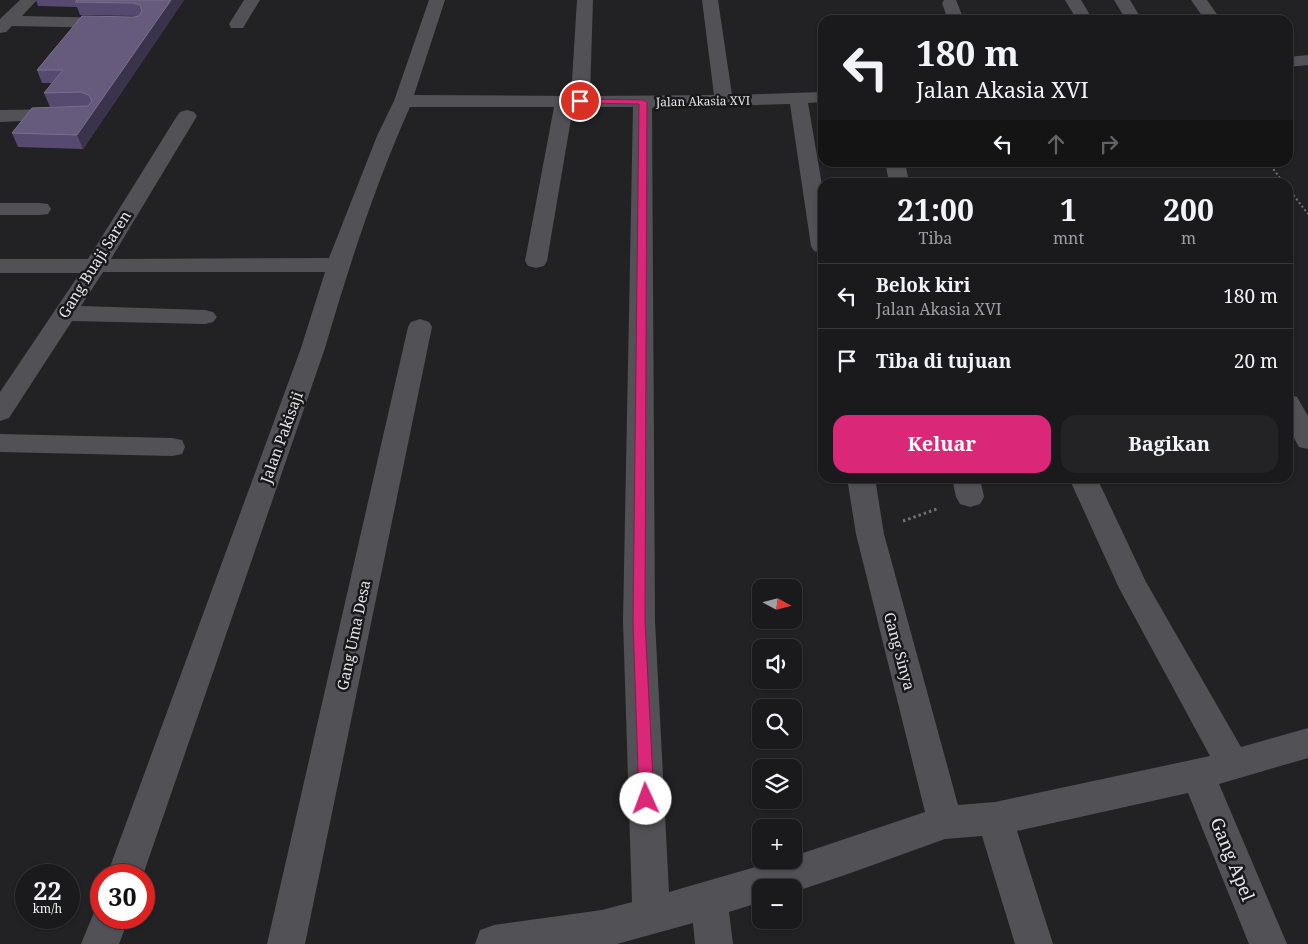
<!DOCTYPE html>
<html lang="id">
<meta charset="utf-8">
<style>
body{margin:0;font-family:"Noto Serif",serif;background:#232224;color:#f1f3f6;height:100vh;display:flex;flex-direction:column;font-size:19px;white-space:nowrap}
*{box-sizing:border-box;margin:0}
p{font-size:16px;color:#9fa0a3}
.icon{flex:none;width:28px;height:28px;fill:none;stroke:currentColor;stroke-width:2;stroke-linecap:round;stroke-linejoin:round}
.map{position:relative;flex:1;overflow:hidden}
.sheet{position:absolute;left:818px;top:178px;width:475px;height:305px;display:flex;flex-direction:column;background:#1a191b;border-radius:15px;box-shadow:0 1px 4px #0004,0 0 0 1px #38383a}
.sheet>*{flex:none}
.banner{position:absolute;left:818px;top:15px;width:475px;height:152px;border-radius:15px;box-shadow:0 1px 4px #0004,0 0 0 1px #38383a;background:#1a191b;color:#f1f3f6;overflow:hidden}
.needle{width:32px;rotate:97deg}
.controls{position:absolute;left:752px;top:579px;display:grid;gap:10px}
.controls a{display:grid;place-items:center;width:50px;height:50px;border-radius:10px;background:#1a191b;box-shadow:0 1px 4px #0004,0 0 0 1px #38383a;font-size:25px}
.speed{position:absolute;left:15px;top:864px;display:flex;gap:10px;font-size:25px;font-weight:700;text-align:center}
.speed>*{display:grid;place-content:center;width:65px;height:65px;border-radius:50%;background:#1a191b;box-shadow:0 1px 4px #0004,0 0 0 1px #38383a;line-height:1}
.speed small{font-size:12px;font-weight:400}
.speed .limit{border:8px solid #d22;background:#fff;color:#111}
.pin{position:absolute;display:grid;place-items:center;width:42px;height:42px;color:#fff;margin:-21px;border:2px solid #fff;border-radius:50%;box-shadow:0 1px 5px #0007}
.me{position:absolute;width:55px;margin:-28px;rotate:358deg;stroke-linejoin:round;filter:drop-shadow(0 0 4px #0008)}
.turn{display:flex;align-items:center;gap:18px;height:105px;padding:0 15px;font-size:22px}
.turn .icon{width:65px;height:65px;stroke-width:2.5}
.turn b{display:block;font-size:35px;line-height:42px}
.lanes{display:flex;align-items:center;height:48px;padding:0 15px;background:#0003;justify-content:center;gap:25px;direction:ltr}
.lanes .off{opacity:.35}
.eta{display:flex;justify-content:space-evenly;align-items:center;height:85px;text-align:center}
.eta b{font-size:30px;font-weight:700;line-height:35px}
.button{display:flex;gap:10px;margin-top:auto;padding:10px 15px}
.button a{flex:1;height:58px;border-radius:15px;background:#db2777;color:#fff;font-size:20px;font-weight:700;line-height:58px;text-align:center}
.button a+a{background:#232224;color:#f1f3f6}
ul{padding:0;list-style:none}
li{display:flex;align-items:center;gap:15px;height:65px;padding:0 15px;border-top:1px solid #38383a}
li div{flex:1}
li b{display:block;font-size:19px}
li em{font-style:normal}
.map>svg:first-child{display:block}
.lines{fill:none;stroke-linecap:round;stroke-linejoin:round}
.path-far1{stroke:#717073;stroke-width:2;stroke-dasharray:2 2.5;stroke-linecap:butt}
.path{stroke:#717073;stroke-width:3;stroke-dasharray:2.5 3;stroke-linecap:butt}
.street{fill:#525155;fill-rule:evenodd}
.wall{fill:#574a70}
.shaded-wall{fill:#3b324c}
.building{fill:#665a7d;stroke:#7a708d}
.route{fill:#db2777;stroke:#8e194d}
.labels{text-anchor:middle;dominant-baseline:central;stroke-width:5;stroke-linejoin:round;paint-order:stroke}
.far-street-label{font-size:12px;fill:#e5e4e6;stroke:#18181b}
.street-label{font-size:15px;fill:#e5e4e6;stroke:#18181b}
.near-street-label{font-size:18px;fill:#e5e4e6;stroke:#18181b}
</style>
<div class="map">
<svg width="1308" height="944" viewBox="0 0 1308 944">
<rect width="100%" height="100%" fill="#222124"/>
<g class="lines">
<!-- path-far1 -->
<g class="path-far1">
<path d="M 1268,162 L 1283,182"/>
<path d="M 1288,188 L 1308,214"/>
</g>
<!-- path -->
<path class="path" d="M 903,521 L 937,509"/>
<!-- street -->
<g class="street">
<path d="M 20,0 L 37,0 L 22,16 L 113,18 L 119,19 L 121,23 L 119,27 L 113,28 L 12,26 L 6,32 L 0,33 L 0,19 Z"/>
<path d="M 244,0 L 260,0 L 243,28 L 231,28 L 229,24 Z"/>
<path d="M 429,0 L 445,0 L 414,95 L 571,96 L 577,0 L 593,0 L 590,96 L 714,95 L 702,0 L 718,0 L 732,95 L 822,92 L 822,102 L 808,103 L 822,185 L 822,253 L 814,251 L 811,246 L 790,104 L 652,108 L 655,621 L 669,892 L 780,860 L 794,860 L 794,856 L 925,812 L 856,534 L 847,478 L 875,478 L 884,534 L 958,805 L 995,802 L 1210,756 L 1119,588 L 1069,478 L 1097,478 L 1146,582 L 1241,747 L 1308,728 L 1308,758 L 1219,784 L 1287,944 L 1249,944 L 1188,793 L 1017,831 L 1053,944 L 1015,944 L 982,836 L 945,839 L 845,875 L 794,892 L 794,888 L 761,888 L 761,902 L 729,912 L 733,944 L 695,944 L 693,923 L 617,944 L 475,944 L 480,930 L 494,925 L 602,910 L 632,902 L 623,621 L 633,107 L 573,107 L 547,261 L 544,266 L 536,268 L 528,266 L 525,261 L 554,107 L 410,107 C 375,185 349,266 325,348 L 143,875 L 107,875 L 301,348 L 325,272 L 103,272 L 81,306 L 205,310 L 213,312 L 217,317 L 213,322 L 205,324 L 72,321 L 9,418 L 0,421 L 0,392 L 80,273 L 0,273 L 0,259 L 88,259 L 177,116 L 180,112 L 187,110 L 194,112 L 197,116 L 111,259 L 329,258 L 377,136 L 394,101 Z"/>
<path d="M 944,0 L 956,0 L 964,20 L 948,20 L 942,3 Z"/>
<path d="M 1065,0 L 1081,0 L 1093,20 L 1077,20 Z"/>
<path d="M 1114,0 L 1130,0 L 1142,20 L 1126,20 Z"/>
<path d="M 1191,0 L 1207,0 L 1221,20 L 1205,20 Z"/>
<path d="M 1308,55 L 1308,65 L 1288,67 L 1288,57 Z"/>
<path d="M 64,109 L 71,111 L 74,115 L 71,119 L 0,122 L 0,110 Z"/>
<path d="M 885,162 L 905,162 L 909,182 L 889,182 Z"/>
<path d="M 0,203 L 40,203 L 48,204 L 51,209 L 48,214 L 40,215 L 0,215 Z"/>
<path d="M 420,319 L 429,322 L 432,327 L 305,944 L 267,944 L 408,327 L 411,322 Z"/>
<path d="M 1288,394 L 1297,397 L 1308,416 L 1308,449 L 1299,447 L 1288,427 Z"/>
<path d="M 0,434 L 172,438 L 182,440 L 185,447 L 182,454 L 172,456 L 0,452 Z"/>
<path d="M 952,478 L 980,478 L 984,497 L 980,504 L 970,507 L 960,504 L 956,497 Z"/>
<path d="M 101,903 L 101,918 L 129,918 L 119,944 L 81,944 L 97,905 Z"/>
</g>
</g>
<!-- wall -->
<path class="wall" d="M 36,0 L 184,0 L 83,149 L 18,147 L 12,133 L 82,106 L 50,107 L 44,93 L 52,83 L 42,83 L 37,70 L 133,17 L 137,16 L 80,15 L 77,7 L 38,6 Z"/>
<!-- shaded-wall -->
<path class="shaded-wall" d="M 171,0 L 184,0 L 83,149 L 77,135 Z"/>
<!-- building -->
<path class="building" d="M 77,0 L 171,0 L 77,135 L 12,133 L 32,108 L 88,106 L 92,101 L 89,95 L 81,92 L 44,93 L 63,70 L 37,70 L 82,16 L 133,17 L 139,16 L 142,11 L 140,5 L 133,3 L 75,2 Z"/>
<!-- route -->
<path class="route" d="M 577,99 L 643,100 L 647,102 L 645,621 L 654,799 L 652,803 L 646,805 L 641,803 L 639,799 L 633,621 L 639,104 L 580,103 L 577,103 Z"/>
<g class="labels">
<!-- far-street labels -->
<g class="far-street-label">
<text transform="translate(703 101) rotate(-1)">Jalan Akasia XVI</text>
</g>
<!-- street labels -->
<g class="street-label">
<text transform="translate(94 264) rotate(-58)">Gang Buaji Saren</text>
<text transform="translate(281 437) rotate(-70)">Jalan Pakisaji</text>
<text transform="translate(353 635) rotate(-78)">Gang Uma Desa</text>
<text transform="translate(900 651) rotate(75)">Gang Sinya</text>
</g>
<!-- near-street labels -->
<g class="near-street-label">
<text transform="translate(1233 859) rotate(68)">Gang Apel</text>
</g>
</g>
</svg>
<div class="controls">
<a><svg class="needle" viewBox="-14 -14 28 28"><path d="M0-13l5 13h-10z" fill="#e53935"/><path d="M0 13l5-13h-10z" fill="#9fa0a3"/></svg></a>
<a><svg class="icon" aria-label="sound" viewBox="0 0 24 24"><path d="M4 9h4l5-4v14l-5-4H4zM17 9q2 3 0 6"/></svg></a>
<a><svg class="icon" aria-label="search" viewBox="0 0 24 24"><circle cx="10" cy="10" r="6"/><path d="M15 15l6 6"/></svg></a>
<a><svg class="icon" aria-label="layers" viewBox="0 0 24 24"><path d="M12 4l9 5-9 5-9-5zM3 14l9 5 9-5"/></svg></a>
<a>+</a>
<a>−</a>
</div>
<div class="speed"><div>22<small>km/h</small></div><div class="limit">30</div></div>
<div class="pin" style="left:580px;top:101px;background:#d93025"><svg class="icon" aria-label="arrive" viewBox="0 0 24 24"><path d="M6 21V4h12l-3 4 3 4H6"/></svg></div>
<svg class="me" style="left:646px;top:799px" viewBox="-20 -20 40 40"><circle r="19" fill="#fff"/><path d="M0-13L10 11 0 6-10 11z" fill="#db2777"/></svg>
<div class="banner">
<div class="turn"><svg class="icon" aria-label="left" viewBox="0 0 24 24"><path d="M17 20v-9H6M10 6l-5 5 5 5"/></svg><div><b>180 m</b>Jalan Akasia XVI</div></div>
<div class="lanes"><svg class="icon" aria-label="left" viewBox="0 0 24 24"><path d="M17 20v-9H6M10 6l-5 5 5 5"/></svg><svg class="icon off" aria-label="ahead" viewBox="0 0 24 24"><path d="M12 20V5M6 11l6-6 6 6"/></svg><svg class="icon off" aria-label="right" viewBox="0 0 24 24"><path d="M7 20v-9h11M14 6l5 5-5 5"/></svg></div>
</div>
<section class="sheet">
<div class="eta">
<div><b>21:00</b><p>Tiba</p></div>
<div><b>1</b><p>mnt</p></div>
<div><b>200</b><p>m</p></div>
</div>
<ul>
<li><svg class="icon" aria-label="left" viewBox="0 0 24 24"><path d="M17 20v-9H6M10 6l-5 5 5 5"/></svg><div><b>Belok kiri</b><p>Jalan Akasia XVI</p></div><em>180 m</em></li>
<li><svg class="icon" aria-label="arrive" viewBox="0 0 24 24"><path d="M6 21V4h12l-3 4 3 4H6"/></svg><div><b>Tiba di tujuan</b></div><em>20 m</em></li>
</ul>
<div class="button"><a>Keluar</a><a>Bagikan</a></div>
</section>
</div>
